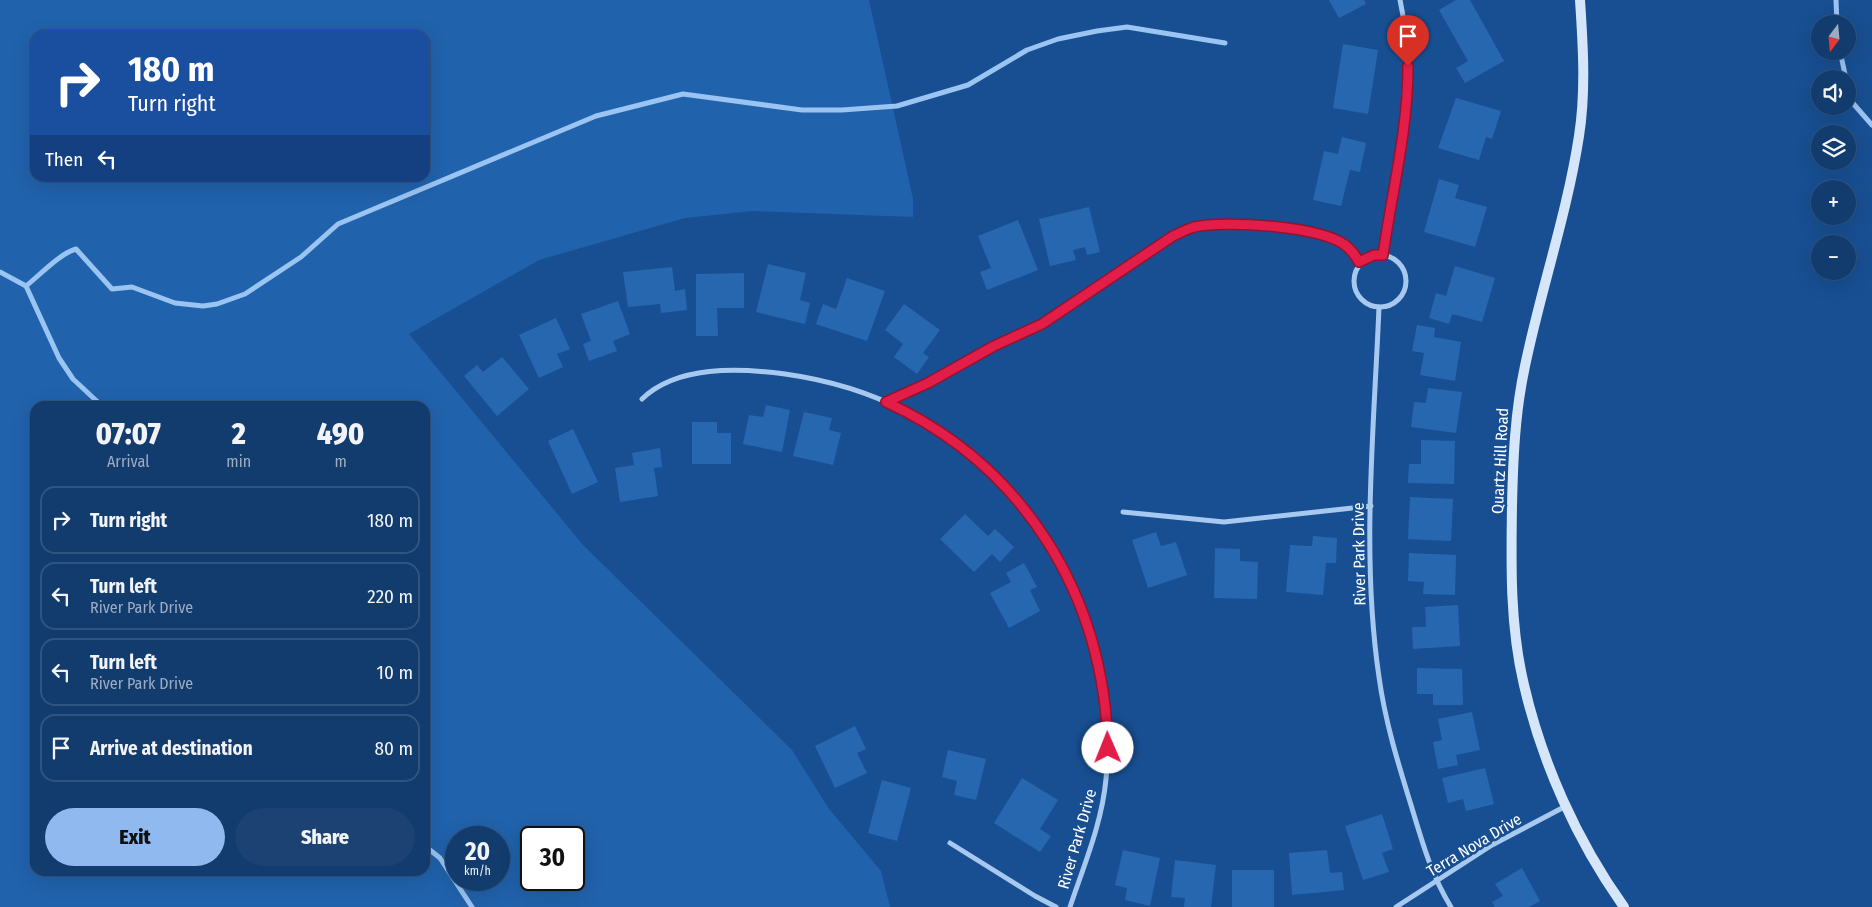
<!DOCTYPE html>
<meta charset="utf-8">
<style>
body{margin:0;font-family:"Fira Sans Condensed",sans-serif;background:#1b4273;color:#f1f3f6;height:100vh;display:flex;flex-direction:column;font-size:19px;white-space:nowrap}
*{box-sizing:border-box;margin:0}
p{font-size:16px;color:#9cadc2}
.icon{flex:none;width:28px;height:28px;fill:none;stroke:currentColor;stroke-width:2;stroke-linecap:round;stroke-linejoin:round}
.map{position:relative;flex:1;overflow:hidden}
.side{position:absolute;left:30px;top:401px;width:400px;height:475px;display:flex;flex-direction:column;background:#123b6e;border-radius:15px;box-shadow:0 5px 20px #0002,0 0 0 1px #315581}
.side>*{flex:none}
.hud{position:absolute;left:30px;top:30px;width:400px;height:152px;border-radius:15px;box-shadow:0 5px 20px #0002,0 0 0 1px #315581;background:#1a4fa0;color:#fff;overflow:hidden}
.needle{width:32px;rotate:196deg}
.tools{position:absolute;left:1811px;top:15px;display:grid;gap:10px}
.tools a{display:grid;place-items:center;width:45px;height:45px;border-radius:50%;background:#123b6e;box-shadow:0 5px 20px #0002,0 0 0 1px #315581;font-size:25px}
.speed{position:absolute;left:445px;top:826px;display:flex;gap:10px;font-size:25px;font-weight:700;text-align:center}
.speed>*{display:grid;place-content:center;width:65px;height:65px;border-radius:50%;background:#123b6e;box-shadow:0 5px 20px #0002,0 0 0 1px #315581;line-height:1}
.speed small{font-size:12px;font-weight:400}
.speed .limit{border:2px solid #111;border-radius:8px;background:#fff;color:#111}
.pin{position:absolute;display:grid;place-items:center;width:42px;height:42px;color:#fff;margin:-51px -21px;border-radius:50% 50% 50% 0;rotate:-45deg;box-shadow:0 0 5px #0007}
.pin .icon{rotate:45deg}
.me{position:absolute;width:55px;margin:-28px;rotate:359deg;stroke-linejoin:round;filter:drop-shadow(0 0 4px #0008)}
.turn{display:flex;align-items:center;gap:18px;height:105px;padding:0 15px;font-size:22px}
.turn .icon{width:65px;height:65px;stroke-width:2.5}
.turn b{display:block;font-size:35px;line-height:42px}
.then{display:flex;align-items:center;height:48px;padding:0 15px;background:#0003;gap:10px;font-size:19px}
.eta{display:flex;justify-content:space-evenly;align-items:center;height:85px;text-align:center}
.eta b{font-size:30px;font-weight:800;line-height:35px}
.action{display:flex;gap:10px;margin-top:auto;padding:10px 15px}
.action a{flex:1;height:58px;border-radius:30px;background:#90b9f0;color:#111;font-size:20px;font-weight:800;line-height:58px;text-align:center}
.action a+a{background:#1b4273;color:#f1f3f6}
ul{padding:0;list-style:none}
li{display:flex;align-items:center;gap:15px;height:68px;margin:0 10px 8px;padding:0 5px;border:2px solid #315581;border-radius:15px}
li div{flex:1}
li b{display:block;font-size:19px}
li em{font-style:normal}
.map>svg:first-child{display:block}
.green{fill:#2162ac;fill-rule:evenodd}
.lines{fill:none;stroke-linecap:round;stroke-linejoin:round}
.stream{stroke:#9ac4f2;stroke-width:5}
.building{fill:#2767b0}
.street{stroke:#a7c9f0;stroke-width:5}
.secondary{stroke:#d5e6fb;stroke-width:10}
.route-casing{stroke:#92132f;stroke-width:12}
.route{stroke:#e11d48;stroke-width:9}
.labels{text-anchor:middle;dominant-baseline:central;stroke-width:5;stroke-linejoin:round;paint-order:stroke}
.street-label{font-size:16px;fill:#fff;stroke:#184f92}
</style>
<div class="map">
<svg width="1872" height="907" viewBox="0 0 1872 907">
<rect width="100%" height="100%" fill="#184f92"/>
<!-- green -->
<path class="green" d="M 0,0 L 869,0 L 913,199 L 913,217 L 753,211 L 685,218 L 539,260 L 409,334 L 583,545 L 792,750 L 829,809 L 881,871 L 890,907 L 0,907 ZM 35,35 L 425,35 L 425,178 L 35,178 ZM 35,406 L 425,406 L 425,871 L 35,871 ZM 456,838 L 499,838 L 499,880 L 456,880 ZM 531,838 L 574,838 L 574,880 L 531,880 Z"/>
<g class="lines">
<!-- stream -->
<g class="stream">
<path d="M 1836,0 L 1837,24"/>
<path d="M 1840,51 L 1846,79"/>
<path d="M 1848,85 L 1851,101 L 1872,125"/>
<path d="M 0,272 L 26,286 L 59,358 L 73,379 L 102,406"/>
<path d="M 26,286 C 40,275 59,254 76,249 L 112,289 L 132,287 L 175,303 L 203,306 L 217,304 L 245,294 L 301,257 L 338,224 L 596,116 L 683,94 L 802,110 L 842,110 L 897,106 L 968,85 L 1027,50 L 1058,39 L 1097,31 L 1127,27 L 1225,43"/>
<path d="M 425,846 L 440,858 L 472,907"/>
</g>
</g>
<!-- building -->
<g class="building">
<path d="M 1329,0 L 1364,0 L 1366,4 L 1339,18 Z"/>
<path d="M 1456,0 L 1470,0 L 1504,61 L 1465,83 L 1456,68 L 1468,61 L 1439,10 Z"/>
<path d="M 1343,44 L 1378,50 L 1368,114 L 1333,108 Z"/>
<path d="M 1456,98 L 1501,111 L 1492,139 L 1486,137 L 1479,160 L 1438,148 Z"/>
<path d="M 1342,137 L 1366,143 L 1360,172 L 1350,170 L 1341,206 L 1313,200 L 1324,151 L 1338,154 Z"/>
<path d="M 1439,179 L 1459,185 L 1455,198 L 1487,207 L 1475,247 L 1424,232 Z"/>
<path d="M 1089,207 L 1100,252 L 1087,255 L 1085,247 L 1073,250 L 1076,260 L 1050,266 L 1039,219 Z"/>
<path d="M 1018,220 L 1038,270 L 987,290 L 980,272 L 991,268 L 978,236 Z"/>
<path d="M 768,264 L 806,273 L 800,300 L 810,303 L 805,324 L 756,312 Z"/>
<path d="M 1455,266 L 1495,278 L 1482,322 L 1452,314 L 1449,324 L 1429,318 L 1436,293 L 1446,296 Z"/>
<path d="M 672,267 L 675,291 L 685,289 L 687,310 L 661,313 L 660,304 L 628,307 L 623,272 Z"/>
<path d="M 744,273 L 744,308 L 717,308 L 718,336 L 696,336 L 696,274 Z"/>
<path d="M 847,278 L 885,291 L 867,341 L 816,324 L 823,304 L 836,309 Z"/>
<path d="M 618,301 L 630,334 L 613,341 L 617,351 L 589,361 L 583,344 L 591,341 L 581,314 Z"/>
<path d="M 904,304 L 940,330 L 923,353 L 929,357 L 917,374 L 894,357 L 903,344 L 885,330 Z"/>
<path d="M 556,318 L 570,349 L 557,354 L 563,367 L 539,378 L 519,335 Z"/>
<path d="M 1417,325 L 1435,328 L 1434,337 L 1461,342 L 1455,381 L 1420,375 L 1424,353 L 1412,351 Z"/>
<path d="M 502,357 L 529,389 L 497,416 L 464,376 L 477,365 L 483,372 Z"/>
<path d="M 1428,388 L 1462,392 L 1456,433 L 1411,427 L 1414,402 L 1426,403 Z"/>
<path d="M 766,405 L 790,410 L 782,452 L 743,444 L 749,415 L 763,417 Z"/>
<path d="M 804,412 L 832,418 L 829,430 L 841,433 L 833,465 L 793,456 Z"/>
<path d="M 692,422 L 717,422 L 717,433 L 731,433 L 731,464 L 692,464 Z"/>
<path d="M 573,429 L 598,482 L 572,494 L 548,441 Z"/>
<path d="M 1421,440 L 1455,441 L 1454,484 L 1408,483 L 1409,464 L 1421,464 Z"/>
<path d="M 660,448 L 662,467 L 654,468 L 658,496 L 620,502 L 615,468 L 634,465 L 632,453 Z"/>
<path d="M 1410,497 L 1453,499 L 1451,541 L 1408,539 Z"/>
<path d="M 965,514 L 988,536 L 995,529 L 1014,547 L 1000,562 L 992,554 L 974,572 L 940,539 Z"/>
<path d="M 1156,532 L 1161,546 L 1176,542 L 1187,575 L 1148,588 L 1132,540 Z"/>
<path d="M 1313,536 L 1337,538 L 1336,563 L 1326,563 L 1323,595 L 1286,592 L 1290,545 L 1312,546 Z"/>
<path d="M 1215,548 L 1240,549 L 1240,561 L 1258,562 L 1257,599 L 1214,598 Z"/>
<path d="M 1409,553 L 1456,555 L 1455,595 L 1423,594 L 1424,582 L 1408,581 Z"/>
<path d="M 1024,563 L 1037,587 L 1030,590 L 1040,611 L 1009,628 L 990,593 L 1011,582 L 1006,573 Z"/>
<path d="M 1458,605 L 1460,646 L 1413,649 L 1412,627 L 1426,627 L 1425,607 Z"/>
<path d="M 1417,668 L 1462,669 L 1463,705 L 1433,705 L 1433,694 L 1417,694 Z"/>
<path d="M 1472,712 L 1480,750 L 1456,755 L 1458,765 L 1438,769 L 1433,742 L 1442,740 L 1438,719 Z"/>
<path d="M 855,726 L 866,749 L 857,753 L 867,773 L 835,788 L 815,746 Z"/>
<path d="M 948,750 L 986,759 L 976,800 L 954,795 L 957,781 L 942,777 Z"/>
<path d="M 1485,768 L 1494,804 L 1466,811 L 1463,799 L 1448,803 L 1442,778 Z"/>
<path d="M 1022,778 L 1058,800 L 1040,829 L 1051,836 L 1040,852 L 994,823 Z"/>
<path d="M 882,780 L 911,788 L 897,841 L 868,833 Z"/>
<path d="M 1382,814 L 1393,849 L 1382,853 L 1389,872 L 1363,880 L 1345,826 Z"/>
<path d="M 1123,850 L 1160,858 L 1150,906 L 1125,900 L 1127,888 L 1115,885 Z"/>
<path d="M 1327,850 L 1330,873 L 1342,872 L 1344,890 L 1292,895 L 1289,853 Z"/>
<path d="M 1175,860 L 1216,865 L 1211,907 L 1184,907 L 1185,898 L 1171,897 Z"/>
<path d="M 1522,868 L 1540,901 L 1529,907 L 1495,907 L 1492,902 L 1503,896 L 1495,884 Z"/>
<rect x="1232" y="870" width="42" height="37"/>
</g>
<g class="lines">
<!-- street -->
<g class="street">
<circle cx="1380" cy="281" r="26"/>
<path d="M 1383,255 C 1396,167 1420,90 1400,0"/>
<path d="M 1379,307 C 1374,430 1361,555 1379,677 C 1385,721 1398,763 1411,805 C 1422,841 1431,875 1451,907"/>
<path d="M 642,399 C 677,365 739,368 785,374 C 828,380 869,392 907,412 C 1039,479 1120,633 1106,779 C 1102,823 1084,865 1070,907"/>
<path d="M 886,402 L 928,383 L 994,346 L 1042,324 L 1173,236 C 1180,233 1187,229 1194,227 C 1225,220 1319,226 1345,245 C 1352,250 1355,255 1359,262"/>
<path d="M 1123,512 L 1224,522 L 1371,506"/>
<path d="M 950,843 L 1035,896 L 1056,907"/>
<path d="M 1396,907 L 1492,845 L 1566,806"/>
</g>
<!-- secondary -->
<path class="secondary" d="M 1580,0 C 1583,45 1586,92 1579,136 C 1567,214 1541,289 1525,366 C 1515,412 1513,459 1512,506 C 1511,565 1510,627 1524,685 C 1542,763 1577,841 1624,907"/>
</g>
<g class="lines">
<defs>
<path id="route" d="M 1108,748 C 1104,596 1025,466 886,402 L 928,383 L 994,346 L 1042,324 L 1173,236 C 1180,233 1187,229 1194,227 C 1226,220 1319,226 1345,245 C 1352,250 1355,255 1359,262 L 1374,255 L 1383,255 C 1392,192 1408,130 1408,66"/>
</defs>
<!-- route casing -->
<use href="#route" class="route-casing"/>
<!-- route -->
<use href="#route" class="route"/>
</g>
<g class="labels">
<!-- street labels -->
<g class="street-label">
<text transform="translate(1500 461) rotate(-87)">Quartz Hill Road</text>
<text transform="translate(1359 554) rotate(-91)">River Park Drive</text>
<text transform="translate(1077 839) rotate(-74)">River Park Drive</text>
<text transform="translate(1474 845) rotate(-31)">Terra Nova Drive</text>
</g>
</g>
</svg>
<div class="tools">
<a><svg class="needle" viewBox="-14 -14 28 28"><path d="M0-13l5 13h-10z" fill="#e53935"/><path d="M0 13l5-13h-10z" fill="#9cadc2"/></svg></a>
<a><svg class="icon" aria-label="sound" viewBox="0 0 24 24"><path d="M4 9h4l5-4v14l-5-4H4zM17 9q2 3 0 6"/></svg></a>
<a><svg class="icon" aria-label="layers" viewBox="0 0 24 24"><path d="M12 4l9 5-9 5-9-5zM3 14l9 5 9-5"/></svg></a>
<a>+</a>
<a>−</a>
</div>
<div class="speed"><div>20<small>km/h</small></div><div class="limit">30</div></div>
<div class="pin" style="left:1408px;top:66px;background:#d93025"><svg class="icon" aria-label="arrive" viewBox="0 0 24 24"><path d="M6 21V4h12l-3 4 3 4H6"/></svg></div>
<svg class="me" style="left:1108px;top:748px" viewBox="-20 -20 40 40"><circle r="19" fill="#fff"/><path d="M0-13L10 11 0 6-10 11z" fill="#e11d48"/></svg>
<div class="hud">
<div class="turn"><svg class="icon" aria-label="right" viewBox="0 0 24 24"><path d="M7 20v-9h11M14 6l5 5-5 5"/></svg><div><b>180 m</b>Turn right</div></div>
<div class="then">Then<svg class="icon" aria-label="left" viewBox="0 0 24 24"><path d="M17 20v-9H6M10 6l-5 5 5 5"/></svg></div>
</div>
<section class="side">
<div class="eta">
<div><b>07:07</b><p>Arrival</p></div>
<div><b>2</b><p>min</p></div>
<div><b>490</b><p>m</p></div>
</div>
<ul>
<li><svg class="icon" aria-label="right" viewBox="0 0 24 24"><path d="M7 20v-9h11M14 6l5 5-5 5"/></svg><div><b>Turn right</b></div><em>180 m</em></li>
<li><svg class="icon" aria-label="left" viewBox="0 0 24 24"><path d="M17 20v-9H6M10 6l-5 5 5 5"/></svg><div><b>Turn left</b><p>River Park Drive</p></div><em>220 m</em></li>
<li><svg class="icon" aria-label="left" viewBox="0 0 24 24"><path d="M17 20v-9H6M10 6l-5 5 5 5"/></svg><div><b>Turn left</b><p>River Park Drive</p></div><em>10 m</em></li>
<li><svg class="icon" aria-label="arrive" viewBox="0 0 24 24"><path d="M6 21V4h12l-3 4 3 4H6"/></svg><div><b>Arrive at destination</b></div><em>80 m</em></li>
</ul>
<div class="action"><a>Exit</a><a>Share</a></div>
</section>
</div>
